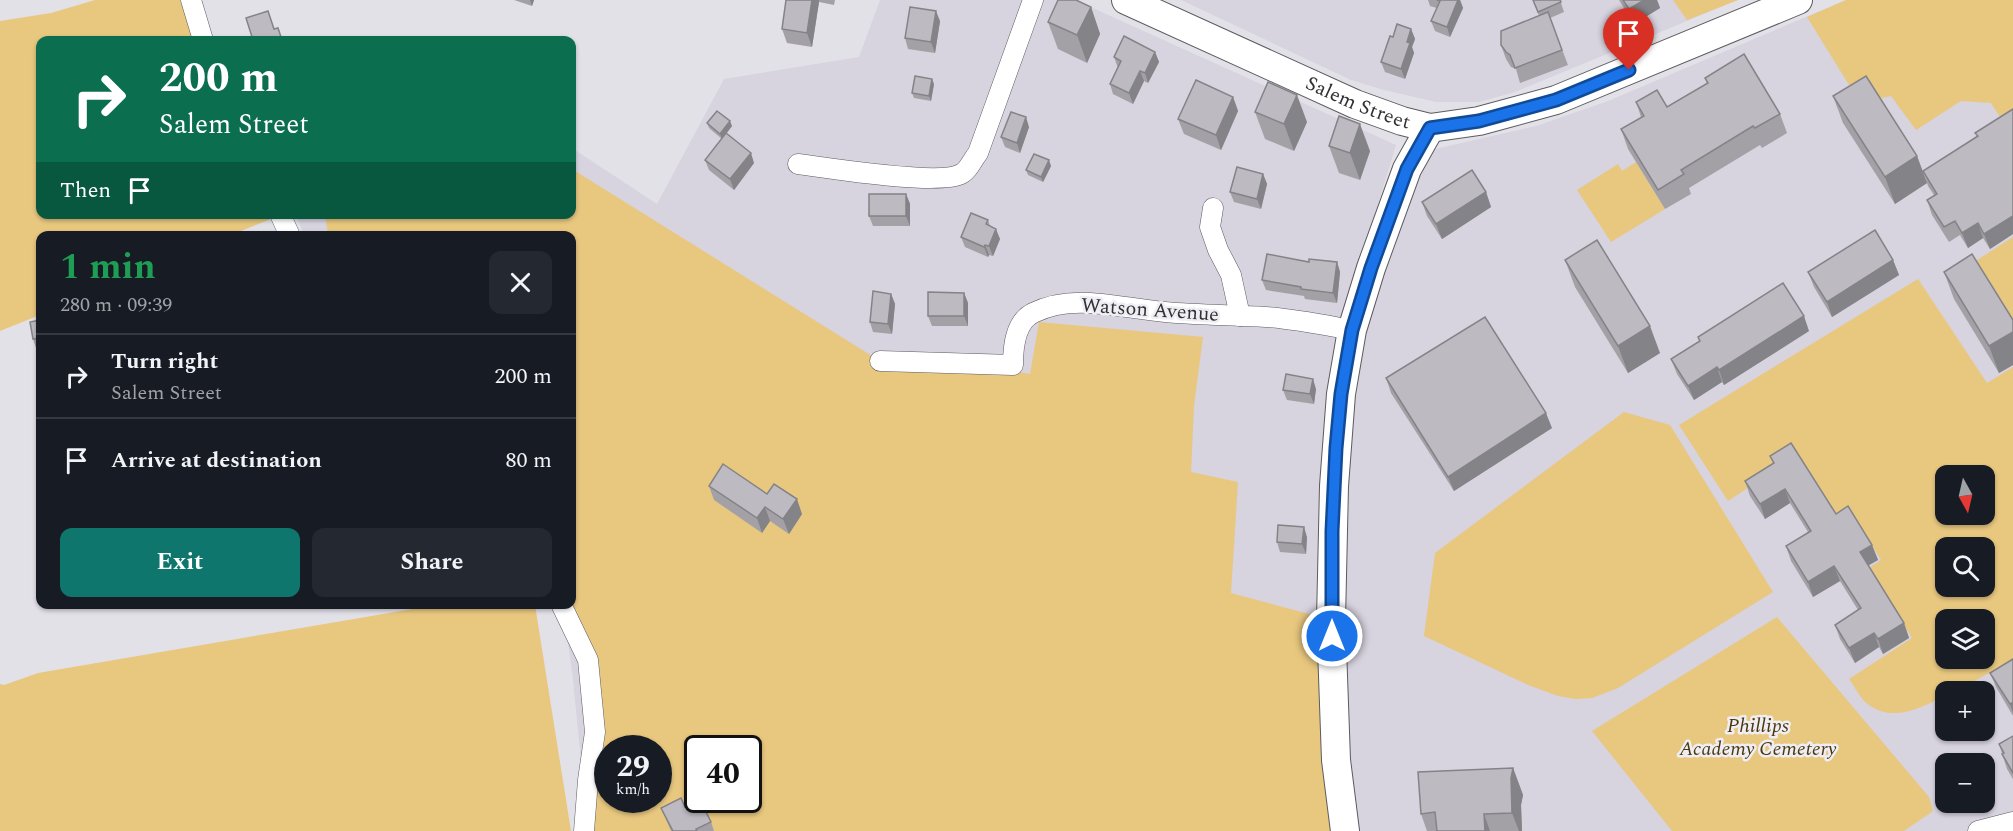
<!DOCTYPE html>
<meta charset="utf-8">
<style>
body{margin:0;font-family:Spectral,serif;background:#242831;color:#f1f3f6;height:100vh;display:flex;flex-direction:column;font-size:22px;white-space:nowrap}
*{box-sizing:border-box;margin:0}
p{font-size:20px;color:#9ea1a6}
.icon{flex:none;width:33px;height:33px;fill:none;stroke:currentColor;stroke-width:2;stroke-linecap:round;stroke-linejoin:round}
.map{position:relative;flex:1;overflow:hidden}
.details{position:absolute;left:36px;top:231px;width:540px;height:378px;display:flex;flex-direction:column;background:#171b24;border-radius:12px;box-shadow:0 2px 4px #0004}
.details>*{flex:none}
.hud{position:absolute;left:36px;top:36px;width:540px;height:183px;border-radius:12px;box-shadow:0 2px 4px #0004;background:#0b6e4f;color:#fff;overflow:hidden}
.needle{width:39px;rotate:172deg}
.fabs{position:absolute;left:1935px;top:465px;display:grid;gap:12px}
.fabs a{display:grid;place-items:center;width:60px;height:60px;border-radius:12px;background:#171b24;box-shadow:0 2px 4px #0004;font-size:30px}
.speed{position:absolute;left:594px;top:735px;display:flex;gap:12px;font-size:30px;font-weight:700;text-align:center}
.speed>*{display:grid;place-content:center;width:78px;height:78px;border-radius:50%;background:#171b24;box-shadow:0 2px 4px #0004;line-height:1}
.speed small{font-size:15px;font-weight:400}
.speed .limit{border:3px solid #111;border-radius:9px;background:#fff;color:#111}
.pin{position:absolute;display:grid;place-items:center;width:51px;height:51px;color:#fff;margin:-62px -26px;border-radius:50% 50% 50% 0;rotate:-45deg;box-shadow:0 0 6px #0007}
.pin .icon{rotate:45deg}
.me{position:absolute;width:66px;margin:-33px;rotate:0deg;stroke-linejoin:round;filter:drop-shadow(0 0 4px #0008)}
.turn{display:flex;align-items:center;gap:21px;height:126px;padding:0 24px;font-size:27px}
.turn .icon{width:78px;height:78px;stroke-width:2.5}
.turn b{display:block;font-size:42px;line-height:51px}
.then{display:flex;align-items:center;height:57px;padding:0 24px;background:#0003;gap:12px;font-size:22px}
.round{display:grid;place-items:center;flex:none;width:63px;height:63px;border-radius:12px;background:#242831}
.summary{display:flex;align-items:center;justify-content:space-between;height:102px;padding:0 24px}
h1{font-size:36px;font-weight:700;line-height:45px;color:#1e9e55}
.cta{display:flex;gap:12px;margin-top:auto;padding:12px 24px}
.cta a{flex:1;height:69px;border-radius:12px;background:#0f766e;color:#fff;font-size:24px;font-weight:700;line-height:69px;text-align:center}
.cta a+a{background:#242831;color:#f1f3f6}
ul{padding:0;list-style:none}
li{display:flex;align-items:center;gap:18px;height:84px;padding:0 24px;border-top:2px solid #363941}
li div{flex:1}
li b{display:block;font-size:22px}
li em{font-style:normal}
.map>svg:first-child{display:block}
.built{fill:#d7d3df;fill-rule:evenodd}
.green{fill:#e8c77f;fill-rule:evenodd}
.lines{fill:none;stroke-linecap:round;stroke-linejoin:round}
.street-casing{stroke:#5c5b60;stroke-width:21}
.secondary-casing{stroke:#5c5b60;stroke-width:30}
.street{stroke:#fff;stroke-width:20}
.secondary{stroke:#fff;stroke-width:28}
.wall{fill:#a3a1a6}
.shaded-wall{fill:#848387}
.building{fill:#bdbbc1;stroke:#848387;stroke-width:1.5}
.route-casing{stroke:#114b97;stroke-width:15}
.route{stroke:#1a73e8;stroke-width:10}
.labels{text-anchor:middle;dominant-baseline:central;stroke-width:5;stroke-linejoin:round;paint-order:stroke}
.street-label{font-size:20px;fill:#313133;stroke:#f0eef5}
.park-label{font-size:20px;font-style:italic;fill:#4b390d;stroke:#f0eef5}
</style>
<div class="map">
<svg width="2013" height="831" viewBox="0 0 2013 831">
<rect width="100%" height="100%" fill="#e3e1e8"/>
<!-- built -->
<g class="built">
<path d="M 880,0 L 1075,0 L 1396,145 L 1352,290 L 1320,489 L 1317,588 L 1331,789 L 588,831 L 572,670 L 562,605 L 572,604 L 572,236 L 304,235 L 296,215 L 572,214 L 572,148 L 657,204 L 724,79 L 859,57 ZM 608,748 L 658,748 L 658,800 L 608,800 ZM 698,748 L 748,748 L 748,800 L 698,800 Z"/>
<path d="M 1181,0 L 1738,0 L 1515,92 L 1479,102 L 1436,102 L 1384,90 L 1351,80 Z"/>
<path d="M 1846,0 L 2013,0 L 2013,831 L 1356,831 L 1350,757 L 1340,564 L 1353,377 L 1393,240 L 1429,157 L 1435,149 L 1536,126 L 1608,101 ZM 1946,476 L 1984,476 L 1984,514 L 1946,514 ZM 1946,548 L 1984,548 L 1984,586 L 1946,586 ZM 1946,620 L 1984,620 L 1984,658 L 1946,658 ZM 1946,692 L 1984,692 L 1984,730 L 1946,730 ZM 1946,764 L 1984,764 L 1984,802 L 1946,802 Z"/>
</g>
<!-- green -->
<g class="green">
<path d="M 95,0 L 180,0 L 196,40 L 40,40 L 40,214 L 269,214 L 271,219 L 231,235 L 40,236 L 40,315 L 0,331 L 0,21 L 51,13 Z"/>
<path d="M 1673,0 L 1738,0 L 1687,20 Z"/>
<path d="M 1846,0 L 2013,0 L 2013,124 L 2007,128 L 1991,103 L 1961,101 L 1916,130 L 1891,96 L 1876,99 L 1862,106 L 1807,17 Z"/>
<path d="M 1636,162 L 1665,209 L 1611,242 L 1577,190 L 1618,164 L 1622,171 Z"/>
<path d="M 572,169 L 880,361 L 979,365 L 1030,374 L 1039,322 L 1203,337 L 1194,406 L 1191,472 L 1238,482 L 1231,593 L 1331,620 L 1345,831 L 584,831 L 595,732 L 572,604 L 572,236 L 328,235 L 325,215 L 572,214 ZM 608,748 L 658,748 L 658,800 L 608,800 ZM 698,748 L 748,748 L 748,800 L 698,800 Z"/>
<path d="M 2013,237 L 2013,324 L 1974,262 Z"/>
<path d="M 1918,279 L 1987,383 L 2013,367 L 2013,660 L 1956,691 L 1946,692 L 1945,696 C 1922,707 1894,723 1869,705 C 1861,700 1855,687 1849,679 L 1912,638 L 1869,568 L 1881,560 L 1855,518 L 1842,526 L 1798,455 L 1728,501 L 1679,425 ZM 1946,476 L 1984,476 L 1984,514 L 1946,514 ZM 1946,548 L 1984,548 L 1984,586 L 1946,586 ZM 1946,620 L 1984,620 L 1984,658 L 1946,658 Z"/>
<path d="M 1624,412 L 1670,425 L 1773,592 L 1618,688 L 1592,698 L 1576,699 L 1558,696 L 1528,685 L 1424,636 L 1435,553 Z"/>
<path d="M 436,605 L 535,605 L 571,831 L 0,831 L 0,684 L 4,685 L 38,673 Z"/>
<path d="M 1777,617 L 1929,797 L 1933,811 L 1904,831 L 1672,831 L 1592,731 Z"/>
</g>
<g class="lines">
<defs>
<g id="street">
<path d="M 191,0 L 203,40"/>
<path d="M 798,164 C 828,168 939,186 961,174 C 968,171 973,159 978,153 L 1033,0"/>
<path d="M 1213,208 L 1210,227 L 1218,250 L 1231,275 L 1240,316"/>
<path d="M 280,214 L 290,236"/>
<path d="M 880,361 L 1013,365 C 1013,347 1015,322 1033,313 C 1074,292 1123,309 1165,312 C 1198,315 1232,315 1266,317 C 1294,319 1324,325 1352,330"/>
<path d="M 561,604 L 588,660 L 595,732 L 588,780 L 584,831"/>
<path d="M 1978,831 L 2013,822"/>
</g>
<g id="secondary">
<path id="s1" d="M 1126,0 L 1355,104 L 1402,121 L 1430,128 L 1479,121 L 1556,100 L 1798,0"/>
<path d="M 1345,831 L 1336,760 L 1331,620 L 1334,486 L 1341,394 L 1352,330 L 1371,268 L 1407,169 L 1430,128"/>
</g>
</defs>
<!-- street casing -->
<use href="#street" class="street-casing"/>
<!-- secondary casing -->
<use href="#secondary" class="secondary-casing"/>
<!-- street -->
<use href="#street" class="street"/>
<!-- secondary -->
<use href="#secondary" class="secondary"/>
</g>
<!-- wall -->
<g class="wall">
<path d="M 514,0 L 534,0 L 532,6 Z"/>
<path d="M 786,0 L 835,0 L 834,5 L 819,2 L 812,47 L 787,43 L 782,29 Z"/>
<path d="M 1428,0 L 1460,0 L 1463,8 L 1450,37 L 1435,31 L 1431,21 L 1437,8 L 1430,6 Z"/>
<path d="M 1533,0 L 1560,0 L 1564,12 L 1550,18 L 1568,65 L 1520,83 L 1516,69 L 1511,67 L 1506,59 L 1501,45 L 1539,16 Z"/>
<path d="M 1619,0 L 1657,0 L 1660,8 L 1634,24 Z"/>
<path d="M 1091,7 L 1100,34 L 1087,63 L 1058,49 L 1048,22 Z"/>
<path d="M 940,21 L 935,53 L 908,49 L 905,38 Z"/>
<path d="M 1411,29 L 1415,39 L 1412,47 L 1414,53 L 1405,79 L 1385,72 L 1381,62 L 1393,37 Z"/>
<path d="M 1155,52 L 1159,62 L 1148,83 L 1144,81 L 1133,104 L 1113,94 L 1110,84 L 1118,68 L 1114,57 Z"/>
<path d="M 1705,78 L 1780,114 L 1787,133 L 1762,148 L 1760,145 L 1689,188 L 1691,194 L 1665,209 L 1628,149 L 1621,129 L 1641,117 L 1636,102 L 1667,107 L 1707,83 Z"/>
<path d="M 934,84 L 931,101 L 914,98 L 912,93 Z"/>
<path d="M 1833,96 L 1917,156 L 1927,183 L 1895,204 L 1843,123 Z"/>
<path d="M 1233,97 L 1238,111 L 1221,150 L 1184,134 L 1178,119 Z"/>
<path d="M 2013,109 L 2013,234 L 1990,249 L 1983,238 L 1968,248 L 1960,235 L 1949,242 L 1932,215 L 1927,200 L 1934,195 L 1928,186 L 1923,171 L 1977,137 L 1975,133 Z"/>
<path d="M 1255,112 L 1307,122 L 1294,151 L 1265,139 Z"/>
<path d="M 707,123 L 732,126 L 726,134 L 754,163 L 734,190 L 709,170 L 705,160 L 722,139 L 709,128 Z"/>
<path d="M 1029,127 L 1020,153 L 1005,147 L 1001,137 Z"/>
<path d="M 1329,146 L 1370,151 L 1360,180 L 1339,173 Z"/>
<path d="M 1051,166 L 1043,182 L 1028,175 L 1026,170 Z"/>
<path d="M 1263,174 L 1267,184 L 1261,209 L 1234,202 L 1230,192 Z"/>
<path d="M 1486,192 L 1491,207 L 1442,239 L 1427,216 L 1422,202 Z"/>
<path d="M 906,194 L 910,204 L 910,226 L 873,226 L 869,216 Z"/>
<path d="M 988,220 L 990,226 L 1000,239 L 993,256 L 989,255 L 988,257 L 965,247 L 961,237 Z"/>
<path d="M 1565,260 L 1660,353 L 1628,373 L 1575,287 Z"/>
<path d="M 1893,260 L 1899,275 L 1832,317 L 1814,287 L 1808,272 Z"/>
<path d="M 1309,262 L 1337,262 L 1340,272 L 1337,303 L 1305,299 L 1304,296 L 1266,290 L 1262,280 Z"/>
<path d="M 1944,272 L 2013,320 L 2013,365 L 1999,373 L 1954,299 Z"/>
<path d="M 964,293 L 968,303 L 968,326 L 932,326 L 928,316 Z"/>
<path d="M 891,294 L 895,304 L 892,334 L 873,332 L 870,322 Z"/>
<path d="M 40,320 L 40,347 L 36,348 L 33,339 Z"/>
<path d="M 1809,331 L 1724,385 L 1722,382 L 1694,400 L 1677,374 L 1671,359 L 1699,341 L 1698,337 Z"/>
<path d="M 1386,378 L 1552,428 L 1454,491 L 1391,393 Z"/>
<path d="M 1316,389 L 1314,404 L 1287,400 L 1283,390 Z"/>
<path d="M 1770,456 L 1836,514 L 1872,545 L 1878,560 L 1868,566 L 1904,623 L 1909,638 L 1883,654 L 1879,647 L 1855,663 L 1840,639 L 1835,625 L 1858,610 L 1840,581 L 1813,597 L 1791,561 L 1786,546 L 1808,532 L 1790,503 L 1765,519 L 1750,496 L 1745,481 L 1773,463 Z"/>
<path d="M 709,486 L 802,514 L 789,534 L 770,521 L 762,533 L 714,500 Z"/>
<path d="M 1307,537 L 1306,554 L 1280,552 L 1277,542 Z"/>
<path d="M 2013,659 L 2013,716 L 1996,687 L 1990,673 Z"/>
<path d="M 2013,736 L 2013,779 L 2007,769 L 1999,744 Z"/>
<path d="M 1513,768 L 1523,795 L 1521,805 L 1522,831 L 1427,831 L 1421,814 Z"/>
<path d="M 685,807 L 711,822 L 714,831 L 671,831 L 661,808 Z"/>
</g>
<!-- shaded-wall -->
<g class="shaded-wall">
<path d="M 530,0 L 534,0 L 532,6 Z"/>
<path d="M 812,0 L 819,0 L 819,2 L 812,47 L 807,33 Z"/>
<path d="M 1455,0 L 1460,0 L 1463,8 L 1450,37 L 1447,27 Z"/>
<path d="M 1644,0 L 1657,0 L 1660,8 L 1634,24 L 1629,9 Z"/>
<path d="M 1091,7 L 1100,34 L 1087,63 L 1077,35 Z"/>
<path d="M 936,11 L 940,21 L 935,53 L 931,42 Z"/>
<path d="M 1411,29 L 1415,39 L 1412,47 L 1414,53 L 1405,79 L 1401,69 L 1407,42 Z"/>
<path d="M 1155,52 L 1159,62 L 1148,83 L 1145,73 Z"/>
<path d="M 1140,71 L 1144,81 L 1133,104 L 1129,93 Z"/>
<path d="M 932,79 L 934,84 L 931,101 L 929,96 Z"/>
<path d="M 1297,95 L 1307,122 L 1294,151 L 1284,124 Z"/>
<path d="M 1233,97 L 1238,111 L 1221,150 L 1216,135 Z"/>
<path d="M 1026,117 L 1029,127 L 1020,153 L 1017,143 Z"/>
<path d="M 730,121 L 732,126 L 722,139 L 720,134 Z"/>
<path d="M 1360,124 L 1370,151 L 1360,180 L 1350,153 Z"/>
<path d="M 751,153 L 754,163 L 734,190 L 730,179 Z"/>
<path d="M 1917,156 L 1927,183 L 1895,204 L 1885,177 Z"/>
<path d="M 1049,160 L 1051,166 L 1043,182 L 1041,177 Z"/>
<path d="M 1263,174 L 1267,184 L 1261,209 L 1257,199 Z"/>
<path d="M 1486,192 L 1491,207 L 1442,239 L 1436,224 Z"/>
<path d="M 906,194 L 910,204 L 910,226 L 906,216 Z"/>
<path d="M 2013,216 L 2013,234 L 1990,249 L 1984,234 Z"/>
<path d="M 1978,223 L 1983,238 L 1968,248 L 1962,233 Z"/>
<path d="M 996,229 L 1000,239 L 993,256 L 989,246 Z"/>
<path d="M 985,245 L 989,255 L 988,257 L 984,247 Z"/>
<path d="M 1893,260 L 1899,275 L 1832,317 L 1827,302 Z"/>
<path d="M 1337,262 L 1340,272 L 1337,303 L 1333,293 Z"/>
<path d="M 964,293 L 968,303 L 968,326 L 964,316 Z"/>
<path d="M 891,294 L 895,304 L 892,334 L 888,324 Z"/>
<path d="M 1804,316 L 1809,331 L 1724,385 L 1719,370 Z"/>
<path d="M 1650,326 L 1660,353 L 1628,373 L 1618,346 Z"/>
<path d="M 2013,332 L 2013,365 L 1999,373 L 1989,346 Z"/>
<path d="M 1717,367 L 1722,382 L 1694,400 L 1688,386 Z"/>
<path d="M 1313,379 L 1316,389 L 1314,404 L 1310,394 Z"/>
<path d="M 1546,413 L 1552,428 L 1454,491 L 1448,477 Z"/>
<path d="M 1785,489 L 1790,503 L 1765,519 L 1760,504 Z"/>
<path d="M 797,499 L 802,514 L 789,534 L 783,519 Z"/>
<path d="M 765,507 L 770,521 L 762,533 L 757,518 Z"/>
<path d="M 1304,527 L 1307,537 L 1306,554 L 1302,544 Z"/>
<path d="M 1872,545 L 1878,560 L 1865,567 L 1860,552 Z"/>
<path d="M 1834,566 L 1840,581 L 1813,597 L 1808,582 Z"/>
<path d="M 1904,623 L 1909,638 L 1883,654 L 1878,639 Z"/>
<path d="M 1874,633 L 1879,647 L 1855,663 L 1849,648 Z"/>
<path d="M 2013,702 L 2013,713 L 2010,704 Z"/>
<path d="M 1513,768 L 1523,795 L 1521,805 L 1522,831 L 1519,831 L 1512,813 L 1511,778 Z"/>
<path d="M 1484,814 L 1490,831 L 1485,831 Z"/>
</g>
<!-- building -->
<g class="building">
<path d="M 786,0 L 812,0 L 807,33 L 782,29 Z"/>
<path d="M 1058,0 L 1076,0 L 1091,7 L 1077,35 L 1048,22 Z"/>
<path d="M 1437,0 L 1458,0 L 1447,27 L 1431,21 L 1440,1 Z"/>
<path d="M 1533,0 L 1560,0 L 1561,2 L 1538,12 Z"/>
<path d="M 1623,0 L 1644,0 L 1629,9 Z"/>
<path d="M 910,7 L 936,11 L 931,42 L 905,38 Z"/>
<path d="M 268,11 L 274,29 L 278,28 L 282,40 L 253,40 L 246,18 Z"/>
<path d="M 1548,12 L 1562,50 L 1515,68 L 1510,55 L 1506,52 L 1501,45 L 1501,31 Z"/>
<path d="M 1397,24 L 1411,29 L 1407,42 L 1410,43 L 1401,69 L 1381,62 L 1390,36 L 1393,37 Z"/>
<path d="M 1124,36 L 1155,52 L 1145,73 L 1140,71 L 1129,93 L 1110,84 L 1121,61 L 1114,57 Z"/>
<path d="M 1744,54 L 1780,114 L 1755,128 L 1753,126 L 1681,170 L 1684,174 L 1658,190 L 1621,129 L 1644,116 L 1636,102 L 1657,90 L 1667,107 L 1708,83 L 1705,78 Z"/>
<path d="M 915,76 L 932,79 L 929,96 L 912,93 Z"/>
<path d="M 1866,76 L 1917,156 L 1885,177 L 1833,96 Z"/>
<path d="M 1196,80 L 1233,97 L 1216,135 L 1178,119 Z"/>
<path d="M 1268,82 L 1297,95 L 1284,124 L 1255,112 Z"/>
<path d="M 2013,109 L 2013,216 L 1984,234 L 1978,223 L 1962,233 L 1955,221 L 1944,227 L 1927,200 L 1937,194 L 1923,171 L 1978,136 L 1975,133 Z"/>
<path d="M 717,111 L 730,121 L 720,134 L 707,123 Z"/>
<path d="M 1011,112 L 1026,117 L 1017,143 L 1001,137 Z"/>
<path d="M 1339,116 L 1360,124 L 1350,153 L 1329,146 Z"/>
<path d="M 726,133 L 751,153 L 730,179 L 705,160 Z"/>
<path d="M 1034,154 L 1049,160 L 1041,177 L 1026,170 Z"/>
<path d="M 1237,167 L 1263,174 L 1257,199 L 1230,192 Z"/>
<path d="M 1472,170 L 1486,192 L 1436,224 L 1422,202 Z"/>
<rect x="869" y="194" width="37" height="22"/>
<path d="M 971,213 L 988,220 L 986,224 L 996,229 L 989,246 L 985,245 L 984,247 L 961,237 Z"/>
<path d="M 1875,230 L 1893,260 L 1827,302 L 1808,272 Z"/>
<path d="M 1597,240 L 1650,326 L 1618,346 L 1565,260 Z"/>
<path d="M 1267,254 L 1309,262 L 1309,259 L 1337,262 L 1333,293 L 1301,289 L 1301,287 L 1262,280 Z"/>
<path d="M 1972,254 L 2013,320 L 2013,332 L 1989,346 L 1944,272 Z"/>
<path d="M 1783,283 L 1804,316 L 1719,370 L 1717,367 L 1688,386 L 1671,359 L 1700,341 L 1698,337 Z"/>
<path d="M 873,291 L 891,294 L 888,324 L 870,322 Z"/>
<path d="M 928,292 L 964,293 L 964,316 L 928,316 Z"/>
<path d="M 1485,317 L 1546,413 L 1448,477 L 1386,378 Z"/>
<path d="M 40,320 L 40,339 L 38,338 L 33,339 L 30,322 Z"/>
<path d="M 1286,374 L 1313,379 L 1310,394 L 1283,390 Z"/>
<path d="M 1791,443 L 1836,514 L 1848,506 L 1872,545 L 1860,552 L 1904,623 L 1878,639 L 1874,633 L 1849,648 L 1835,625 L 1861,608 L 1834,566 L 1808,582 L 1786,546 L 1811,531 L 1785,489 L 1760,504 L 1745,481 L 1774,463 L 1770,456 Z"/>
<path d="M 723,464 L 767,494 L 774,484 L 797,499 L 783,519 L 765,507 L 757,518 L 709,486 Z"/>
<path d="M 1278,525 L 1304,527 L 1302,544 L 1277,542 Z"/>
<path d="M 2013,659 L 2013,702 L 2010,704 L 1990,673 Z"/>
<path d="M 2013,736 L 2013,773 L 2002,754 L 2004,753 L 1999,744 Z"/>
<path d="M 1513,768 L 1511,778 L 1512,813 L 1484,814 L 1485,831 L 1437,831 L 1435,812 L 1421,814 L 1418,772 Z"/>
<path d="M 681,798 L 685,807 L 700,800 L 711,822 L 696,829 L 697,831 L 673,831 L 661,808 Z"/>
</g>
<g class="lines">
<defs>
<path id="route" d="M 1332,636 L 1332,531 L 1336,448 L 1341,394 L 1352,330 L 1371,268 L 1407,169 L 1430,128 L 1479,121 L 1556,100 L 1629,70"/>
</defs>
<!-- route casing -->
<use href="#route" class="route-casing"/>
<!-- route -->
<use href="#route" class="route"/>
</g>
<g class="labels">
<!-- street labels -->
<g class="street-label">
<text stroke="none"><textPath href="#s1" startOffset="254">Salem Street</textPath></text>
<text transform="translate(1150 310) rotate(4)">Watson Avenue</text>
</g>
<!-- park labels -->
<g class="park-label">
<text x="1758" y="726">Phillips<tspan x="1758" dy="23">Academy Cemetery</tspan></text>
</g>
</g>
</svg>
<div class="fabs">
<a><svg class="needle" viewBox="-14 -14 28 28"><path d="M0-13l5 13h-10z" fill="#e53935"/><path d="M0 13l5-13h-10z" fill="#9ea1a6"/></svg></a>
<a><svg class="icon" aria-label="search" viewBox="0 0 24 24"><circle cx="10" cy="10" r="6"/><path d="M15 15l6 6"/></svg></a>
<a><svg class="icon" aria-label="layers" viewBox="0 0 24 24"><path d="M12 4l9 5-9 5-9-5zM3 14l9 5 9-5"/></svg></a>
<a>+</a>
<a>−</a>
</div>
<div class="speed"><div>29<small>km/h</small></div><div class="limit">40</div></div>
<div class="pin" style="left:1629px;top:70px;background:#d93025"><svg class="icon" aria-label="arrive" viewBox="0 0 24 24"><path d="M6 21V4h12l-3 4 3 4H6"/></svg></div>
<svg class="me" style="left:1332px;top:636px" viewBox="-20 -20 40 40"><circle r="17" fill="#1a73e8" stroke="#fff" stroke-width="3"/><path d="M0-11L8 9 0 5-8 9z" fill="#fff"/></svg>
<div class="hud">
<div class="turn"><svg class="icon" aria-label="right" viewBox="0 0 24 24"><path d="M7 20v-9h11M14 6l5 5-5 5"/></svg><div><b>200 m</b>Salem Street</div></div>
<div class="then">Then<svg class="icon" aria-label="arrive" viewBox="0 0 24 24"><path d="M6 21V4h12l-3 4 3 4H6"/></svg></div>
</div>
<section class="details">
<div class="summary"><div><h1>1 min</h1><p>280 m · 09:39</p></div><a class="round"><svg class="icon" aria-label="close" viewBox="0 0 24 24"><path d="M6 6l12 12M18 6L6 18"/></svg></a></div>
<ul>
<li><svg class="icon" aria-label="right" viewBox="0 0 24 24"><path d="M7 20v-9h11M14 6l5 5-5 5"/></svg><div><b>Turn right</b><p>Salem Street</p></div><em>200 m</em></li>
<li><svg class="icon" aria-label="arrive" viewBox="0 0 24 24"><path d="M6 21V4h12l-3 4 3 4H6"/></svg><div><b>Arrive at destination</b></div><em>80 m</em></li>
</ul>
<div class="cta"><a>Exit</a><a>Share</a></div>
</section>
</div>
